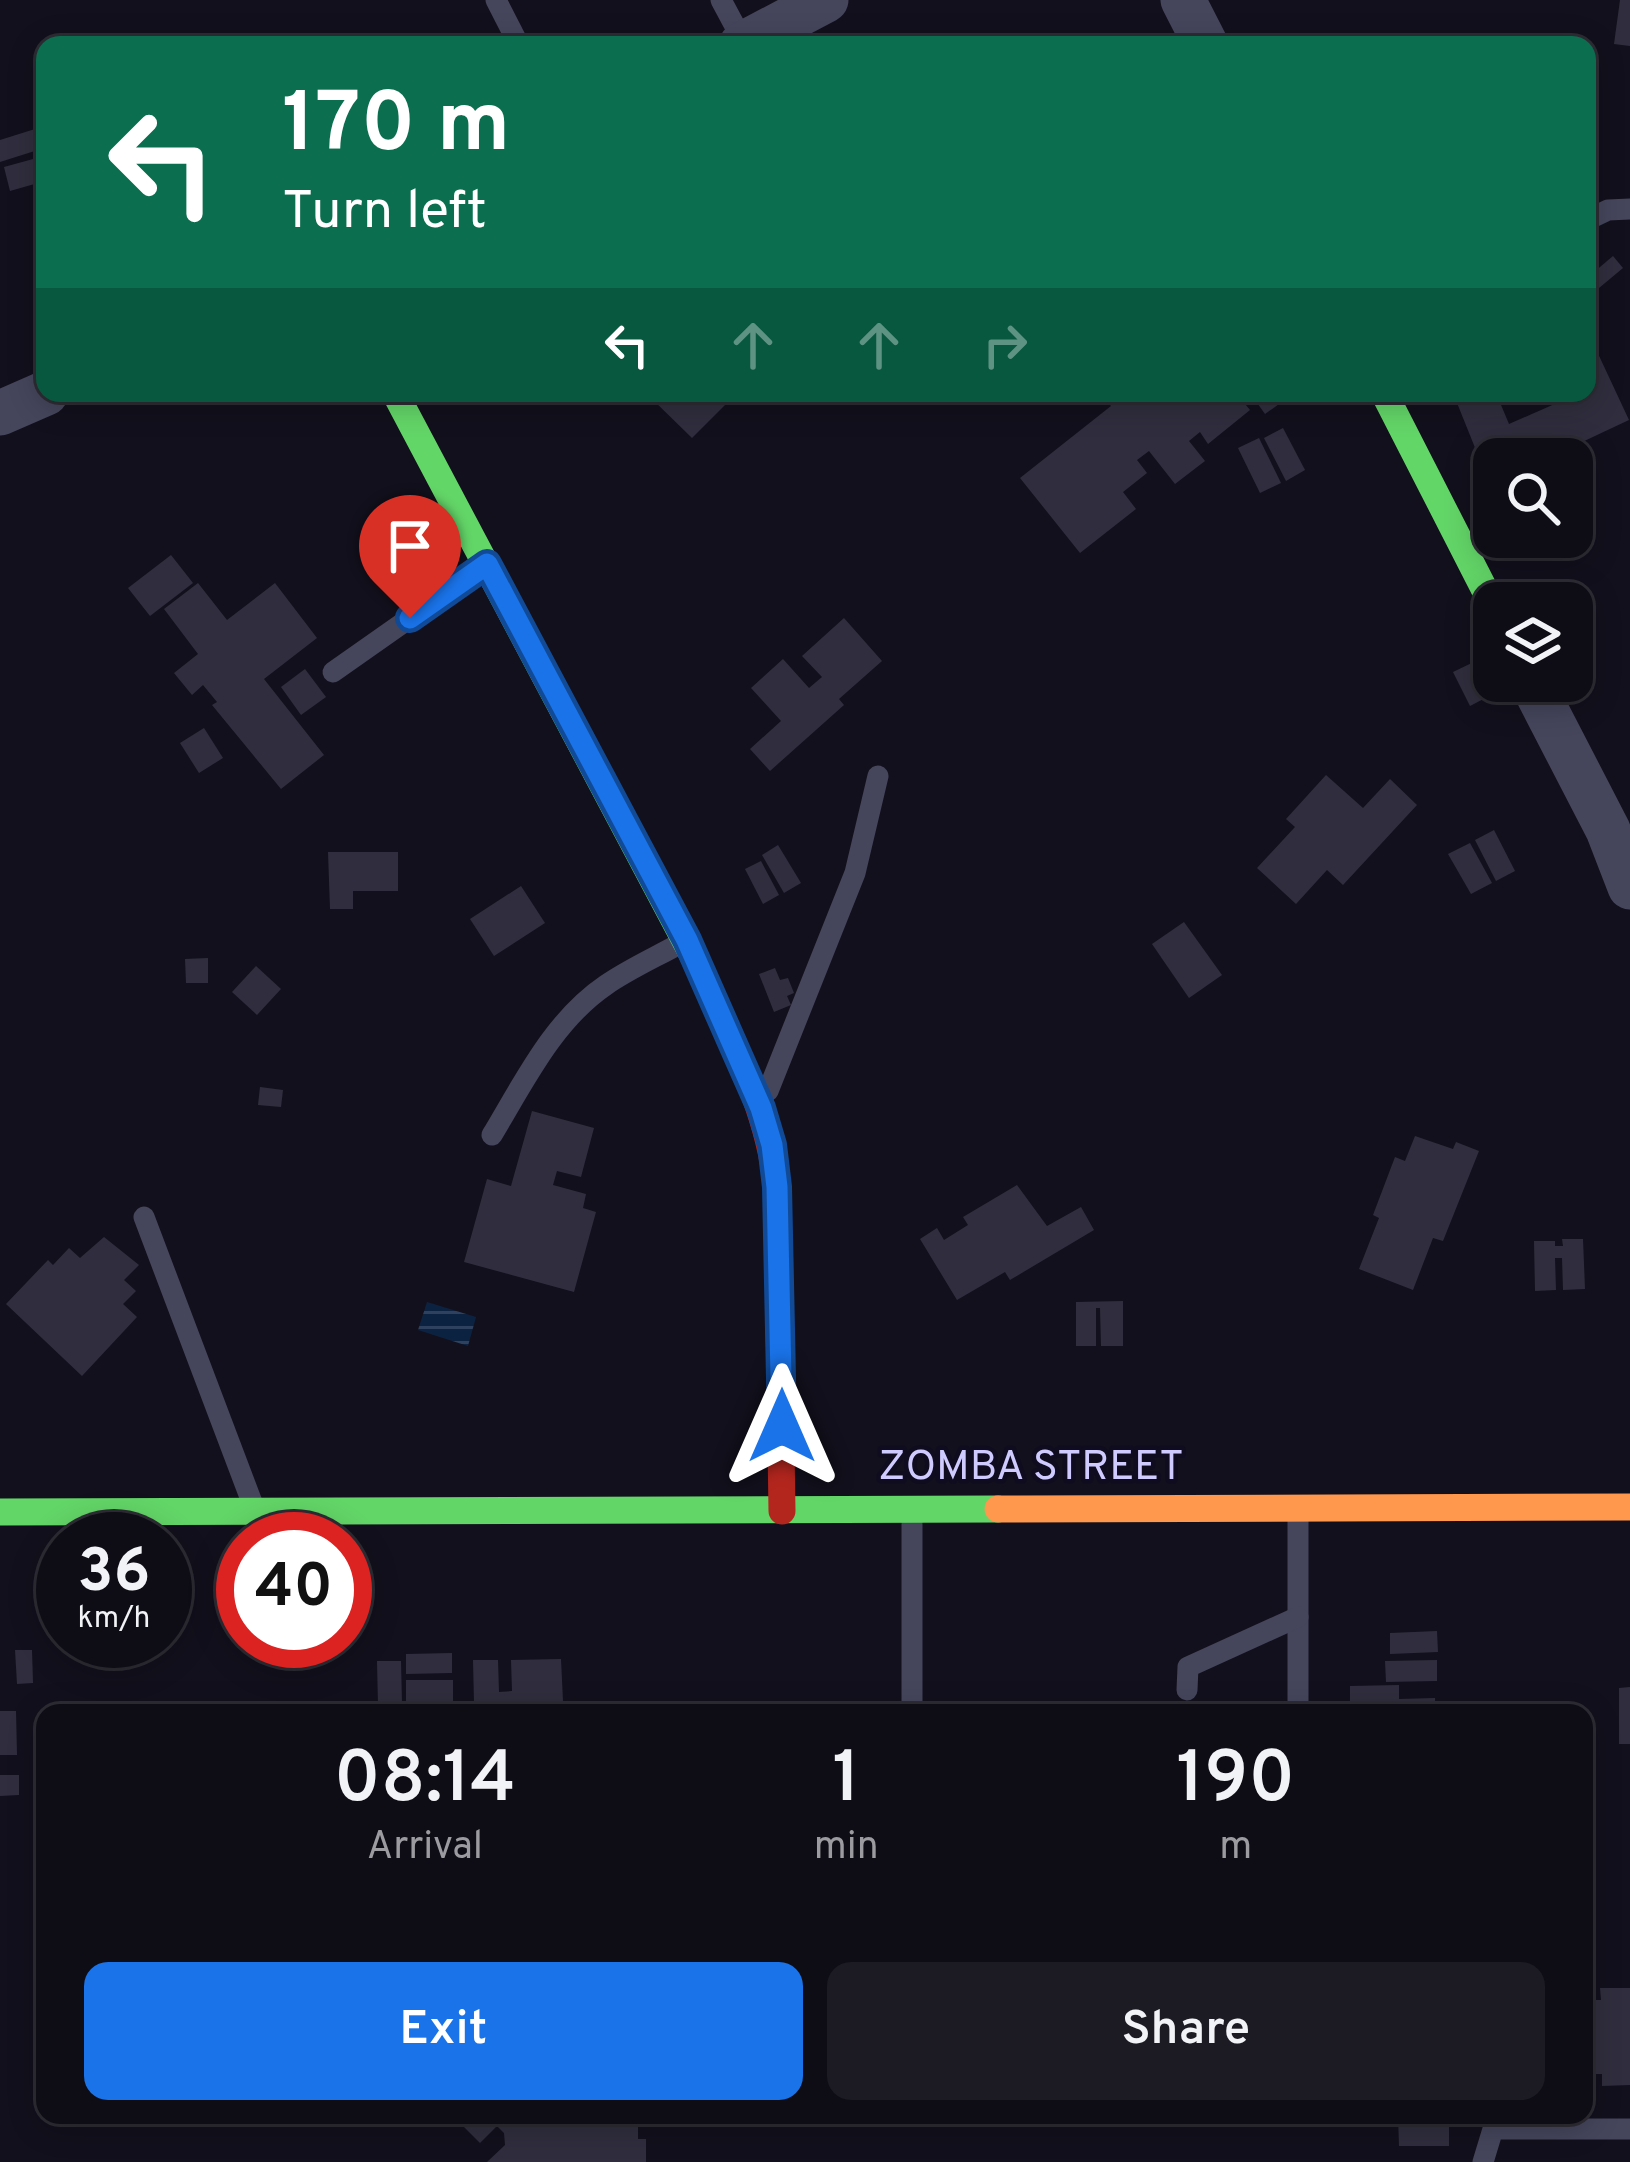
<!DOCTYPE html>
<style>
body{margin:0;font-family:Overpass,sans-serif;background:#1c1a22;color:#f1f3f6;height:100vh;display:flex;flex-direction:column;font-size:45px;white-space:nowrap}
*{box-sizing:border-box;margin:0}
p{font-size:39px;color:#9b9ba0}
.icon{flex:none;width:66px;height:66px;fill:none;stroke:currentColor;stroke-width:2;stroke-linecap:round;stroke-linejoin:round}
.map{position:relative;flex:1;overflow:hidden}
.panel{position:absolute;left:36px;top:1704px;width:1557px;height:420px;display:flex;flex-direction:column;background:#0e0c15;border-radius:24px;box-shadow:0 6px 30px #0003,0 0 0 3px #2e2c34}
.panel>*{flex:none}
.guide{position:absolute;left:36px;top:36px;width:1560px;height:366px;border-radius:24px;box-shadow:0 6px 30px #0003,0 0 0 3px #2e2c34;background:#0b6e4f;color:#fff;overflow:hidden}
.controls{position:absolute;left:1473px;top:438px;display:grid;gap:24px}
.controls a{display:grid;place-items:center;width:120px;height:120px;border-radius:24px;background:#0e0c15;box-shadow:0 6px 30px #0003,0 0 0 3px #2e2c34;font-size:60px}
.speed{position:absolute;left:36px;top:1512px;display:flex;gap:24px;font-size:60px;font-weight:700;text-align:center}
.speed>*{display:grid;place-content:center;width:156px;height:156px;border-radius:50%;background:#0e0c15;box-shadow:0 6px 30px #0003,0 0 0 3px #2e2c34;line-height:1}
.speed small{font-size:30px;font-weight:400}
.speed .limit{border:18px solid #d22;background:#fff;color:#111}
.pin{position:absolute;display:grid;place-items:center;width:102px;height:102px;color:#fff;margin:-123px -51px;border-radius:50% 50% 50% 0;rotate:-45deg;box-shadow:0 0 12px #0007}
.pin .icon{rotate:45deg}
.me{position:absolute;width:132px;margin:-66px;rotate:0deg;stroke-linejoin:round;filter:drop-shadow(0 0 9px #0008)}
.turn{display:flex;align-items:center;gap:42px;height:252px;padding:0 48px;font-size:54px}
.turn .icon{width:156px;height:156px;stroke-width:2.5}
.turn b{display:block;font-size:84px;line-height:102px}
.lanes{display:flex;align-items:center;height:114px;padding:0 48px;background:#0003;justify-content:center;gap:60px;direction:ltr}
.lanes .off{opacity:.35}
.eta{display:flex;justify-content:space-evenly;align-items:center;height:204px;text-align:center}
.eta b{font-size:72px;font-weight:600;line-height:84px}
.action{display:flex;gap:24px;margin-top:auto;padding:24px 48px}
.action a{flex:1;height:138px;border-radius:24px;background:#1a73e8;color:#fff;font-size:48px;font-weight:600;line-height:138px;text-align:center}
.action a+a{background:#1c1a22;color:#f1f3f6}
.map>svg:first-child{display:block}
.water{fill:url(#water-rules)}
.building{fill:#302e3e}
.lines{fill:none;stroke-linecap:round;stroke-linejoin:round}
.lane{stroke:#45455c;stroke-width:21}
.street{stroke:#45455c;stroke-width:45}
.fast{stroke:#63d668;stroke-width:27}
.slow{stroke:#ff974d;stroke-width:27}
.jam{stroke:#b3261e;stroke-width:27}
.route-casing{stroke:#114b97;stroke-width:30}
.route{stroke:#1a73e8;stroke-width:21}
.labels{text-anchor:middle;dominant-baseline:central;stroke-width:9;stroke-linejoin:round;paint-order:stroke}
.street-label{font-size:42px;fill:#cfcbff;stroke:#0f0c20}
</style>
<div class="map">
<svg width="1630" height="2162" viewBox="0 0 1630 2162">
<defs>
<pattern id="water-rules" width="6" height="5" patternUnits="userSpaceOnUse" patternTransform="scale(3)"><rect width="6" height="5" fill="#0c2241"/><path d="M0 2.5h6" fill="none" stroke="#2e415e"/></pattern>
</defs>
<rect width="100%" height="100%" fill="#12101c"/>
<!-- water -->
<path class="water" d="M 427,1302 L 476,1317 L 468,1346 L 418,1330 Z"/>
<!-- building -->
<g class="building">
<path d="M 1620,0 L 1630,0 L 1630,46 L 1614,44 Z"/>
<path d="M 35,129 L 41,149 L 0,162 L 0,140 Z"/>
<path d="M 44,156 L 45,181 L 10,191 L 4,167 Z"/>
<path d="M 1613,256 L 1623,268 L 1587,298 L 1587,278 Z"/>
<path d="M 1587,330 L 1629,420 L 1546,459 L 1494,459 L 1494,483 L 1490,485 L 1453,393 L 1496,393 L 1509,424 L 1566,399 L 1564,393 L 1587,393 Z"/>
<path d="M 646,393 L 737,393 L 692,438 Z"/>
<path d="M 1100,393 L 1236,393 L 1250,410 L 1208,444 L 1200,432 L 1189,441 L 1205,461 L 1175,484 L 1149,451 L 1137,460 L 1147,473 L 1123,492 L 1136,509 L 1080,553 L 1020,478 L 1111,406 Z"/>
<path d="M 1250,393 L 1286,393 L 1289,397 L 1265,414 Z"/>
<path d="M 1283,428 L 1305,470 L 1286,481 L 1264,438 Z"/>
<path d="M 1259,438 L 1281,483 L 1260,493 L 1238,448 Z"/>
<path d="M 171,555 L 193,583 L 150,616 L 128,588 Z"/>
<path d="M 198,583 L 227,620 L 275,583 L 317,638 L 264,679 L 324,755 L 281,789 L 212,705 L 217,702 L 203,685 L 192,695 L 174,673 L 198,654 L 164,609 Z"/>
<path d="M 844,618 L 882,661 L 839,699 L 844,705 L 770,771 L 750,749 L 781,721 L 751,688 L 783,659 L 809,688 L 822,677 L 802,656 Z"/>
<path d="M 1478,660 L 1495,693 L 1470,706 L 1453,672 Z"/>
<path d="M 305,669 L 326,697 L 301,715 L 281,687 Z"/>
<path d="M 204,728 L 223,758 L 199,773 L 180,743 Z"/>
<path d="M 1326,775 L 1363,808 L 1390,779 L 1417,805 L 1343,885 L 1327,870 L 1296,904 L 1257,868 L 1295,827 L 1286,819 Z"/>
<path d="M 1494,830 L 1515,871 L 1496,881 L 1475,840 Z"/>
<path d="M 1470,843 L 1492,883 L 1471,894 L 1448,854 Z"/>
<path d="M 778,845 L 801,883 L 784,893 L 762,855 Z"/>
<path d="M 328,852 L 398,852 L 398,891 L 353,891 L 353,909 L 330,909 Z"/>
<path d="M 761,861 L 779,895 L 763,904 L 745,869 Z"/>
<path d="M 521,886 L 545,923 L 494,956 L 470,919 Z"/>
<path d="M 1184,922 L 1222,975 L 1189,998 L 1152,944 Z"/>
<path d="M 208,958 L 208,983 L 186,983 L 185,959 Z"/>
<path d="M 256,966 L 281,989 L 257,1015 L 232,992 Z"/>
<path d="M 775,968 L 780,980 L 788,978 L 794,993 L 787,996 L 791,1005 L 774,1012 L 759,974 Z"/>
<path d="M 260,1087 L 283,1090 L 281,1107 L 258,1105 Z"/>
<path d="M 532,1111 L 594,1128 L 581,1177 L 557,1171 L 553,1185 L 586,1194 L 583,1208 L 596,1212 L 574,1292 L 464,1262 L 487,1179 L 511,1186 Z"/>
<path d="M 1415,1136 L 1453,1149 L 1456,1142 L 1479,1151 L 1443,1241 L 1433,1238 L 1413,1290 L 1359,1269 L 1379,1218 L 1373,1215 L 1395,1157 L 1405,1161 Z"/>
<path d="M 1017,1185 L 1047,1226 L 1081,1207 L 1094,1230 L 1010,1280 L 1005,1272 L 957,1300 L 920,1239 L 937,1228 L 944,1240 L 968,1225 L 963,1217 Z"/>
<path d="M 104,1237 L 139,1265 L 124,1280 L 136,1291 L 123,1304 L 137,1317 L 82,1376 L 6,1304 L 48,1260 L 53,1265 L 69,1248 L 80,1258 Z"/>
<path d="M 1562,1239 L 1583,1239 L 1585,1289 L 1563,1290 L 1562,1258 L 1555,1258 L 1556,1290 L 1535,1291 L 1534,1241 L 1555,1241 L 1555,1246 L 1563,1246 Z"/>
<path d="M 1123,1301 L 1123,1346 L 1101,1346 L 1100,1308 L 1096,1308 L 1096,1346 L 1076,1346 L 1076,1302 Z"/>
<path d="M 1437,1631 L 1438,1652 L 1390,1654 L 1390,1633 Z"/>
<path d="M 15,1650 L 32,1650 L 33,1683 L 17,1684 Z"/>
<path d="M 452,1653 L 452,1673 L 406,1674 L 406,1654 Z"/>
<path d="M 561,1659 L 563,1701 L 474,1703 L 473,1660 L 498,1660 L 499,1692 L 512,1691 L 511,1660 Z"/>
<path d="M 1437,1660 L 1437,1681 L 1386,1682 L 1385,1661 Z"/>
<path d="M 377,1661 L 401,1661 L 402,1704 L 378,1705 Z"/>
<path d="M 406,1680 L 453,1680 L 453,1703 L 406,1704 Z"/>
<path d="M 1399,1685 L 1399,1699 L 1435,1698 L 1435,1713 L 1410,1713 L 1410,1708 L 1399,1709 L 1399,1713 L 1350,1713 L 1350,1686 Z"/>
<path d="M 1630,1687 L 1630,1744 L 1619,1744 L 1619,1688 Z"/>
<rect x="615" y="1703" width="42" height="10"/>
<rect x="1087" y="1703" width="37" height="10"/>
<rect x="1161" y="1703" width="42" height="10"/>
<path d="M 0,1711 L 16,1711 L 17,1755 L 0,1755 Z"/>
<path d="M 0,1775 L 19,1775 L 19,1795 L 0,1796 Z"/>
<path d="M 1600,1988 L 1630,1988 L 1630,2085 L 1602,2086 L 1602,2074 L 1584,2074 L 1584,2000 L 1601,2000 Z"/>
<path d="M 452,2115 L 572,2115 L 572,2124 L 638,2123 L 638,2139 L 646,2139 L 646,2162 L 487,2162 L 505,2145 L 504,2133 L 497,2126 L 480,2143 Z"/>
<path d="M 1398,2115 L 1449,2115 L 1449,2146 L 1399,2146 Z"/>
</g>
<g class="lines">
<!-- lane -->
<g class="lane">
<path d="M 496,0 L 519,45"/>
<path d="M 721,0 L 744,43"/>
<path d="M 1587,220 L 1608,210 L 1630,209"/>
<path d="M 333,672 L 481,568"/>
<path d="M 768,1091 L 855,873 L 878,776"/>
<path d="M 492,1135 C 524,1082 553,1021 606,985 C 629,969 656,957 681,943"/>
<path d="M 144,1217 L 253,1505"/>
<path d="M 1298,1515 L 1298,1713"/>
<path d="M 912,1517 L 912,1713"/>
<path d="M 1187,1690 L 1188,1667 L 1298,1617"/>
<path d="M 1483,2162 L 1493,2129 L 1630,2129"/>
</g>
<!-- street -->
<g class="street">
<path d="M 1183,0 L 1206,45"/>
<path d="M 741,45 L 826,0"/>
<path d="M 0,413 L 46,393"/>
<path d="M 1531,681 L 1608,830 L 1630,887"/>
</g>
<!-- fast -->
<g class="fast">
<path d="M 395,393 L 699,967"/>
<path d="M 1384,393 L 1494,608"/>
<path d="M 0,1512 L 998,1509"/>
</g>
<!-- slow -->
<path class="slow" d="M 998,1509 L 1630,1507"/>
<!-- jam -->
<path class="jam" d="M 699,967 C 731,1039 768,1108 777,1187 L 782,1511"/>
</g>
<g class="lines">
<defs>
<path id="route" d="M 410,618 L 487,564 L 687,940 L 761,1108 L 772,1145 L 777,1187 L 782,1426"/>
</defs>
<!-- route casing -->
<use href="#route" class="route-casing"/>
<!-- route -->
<use href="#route" class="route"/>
</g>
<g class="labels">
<!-- street labels -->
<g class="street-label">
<text x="1031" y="1468">ZOMBA STREET</text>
</g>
</g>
</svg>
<div class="controls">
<a><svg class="icon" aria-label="search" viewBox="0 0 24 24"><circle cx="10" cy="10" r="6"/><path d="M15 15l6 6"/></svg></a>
<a><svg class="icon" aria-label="layers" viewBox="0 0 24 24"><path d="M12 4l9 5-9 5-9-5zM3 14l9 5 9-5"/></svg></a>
</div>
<div class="speed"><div>36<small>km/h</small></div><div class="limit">40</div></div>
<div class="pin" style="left:410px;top:618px;background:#d93025"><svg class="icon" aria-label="arrive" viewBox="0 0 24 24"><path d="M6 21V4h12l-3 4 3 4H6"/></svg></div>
<svg class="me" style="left:782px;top:1426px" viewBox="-20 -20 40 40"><path d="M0-17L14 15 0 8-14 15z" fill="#1a73e8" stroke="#fff" stroke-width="4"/></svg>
<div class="guide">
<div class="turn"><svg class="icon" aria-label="left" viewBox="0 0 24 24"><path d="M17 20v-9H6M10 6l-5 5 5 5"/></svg><div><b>170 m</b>Turn left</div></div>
<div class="lanes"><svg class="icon" aria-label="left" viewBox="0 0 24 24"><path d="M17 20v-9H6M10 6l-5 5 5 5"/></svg><svg class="icon off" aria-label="ahead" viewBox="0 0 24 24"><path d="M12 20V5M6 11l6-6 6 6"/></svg><svg class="icon off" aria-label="ahead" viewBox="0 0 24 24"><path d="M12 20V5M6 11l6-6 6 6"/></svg><svg class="icon off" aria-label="right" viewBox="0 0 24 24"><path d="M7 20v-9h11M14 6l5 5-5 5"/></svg></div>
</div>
<section class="panel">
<div class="eta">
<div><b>08:14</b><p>Arrival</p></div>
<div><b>1</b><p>min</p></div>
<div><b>190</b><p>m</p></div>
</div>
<div class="action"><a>Exit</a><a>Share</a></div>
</section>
</div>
